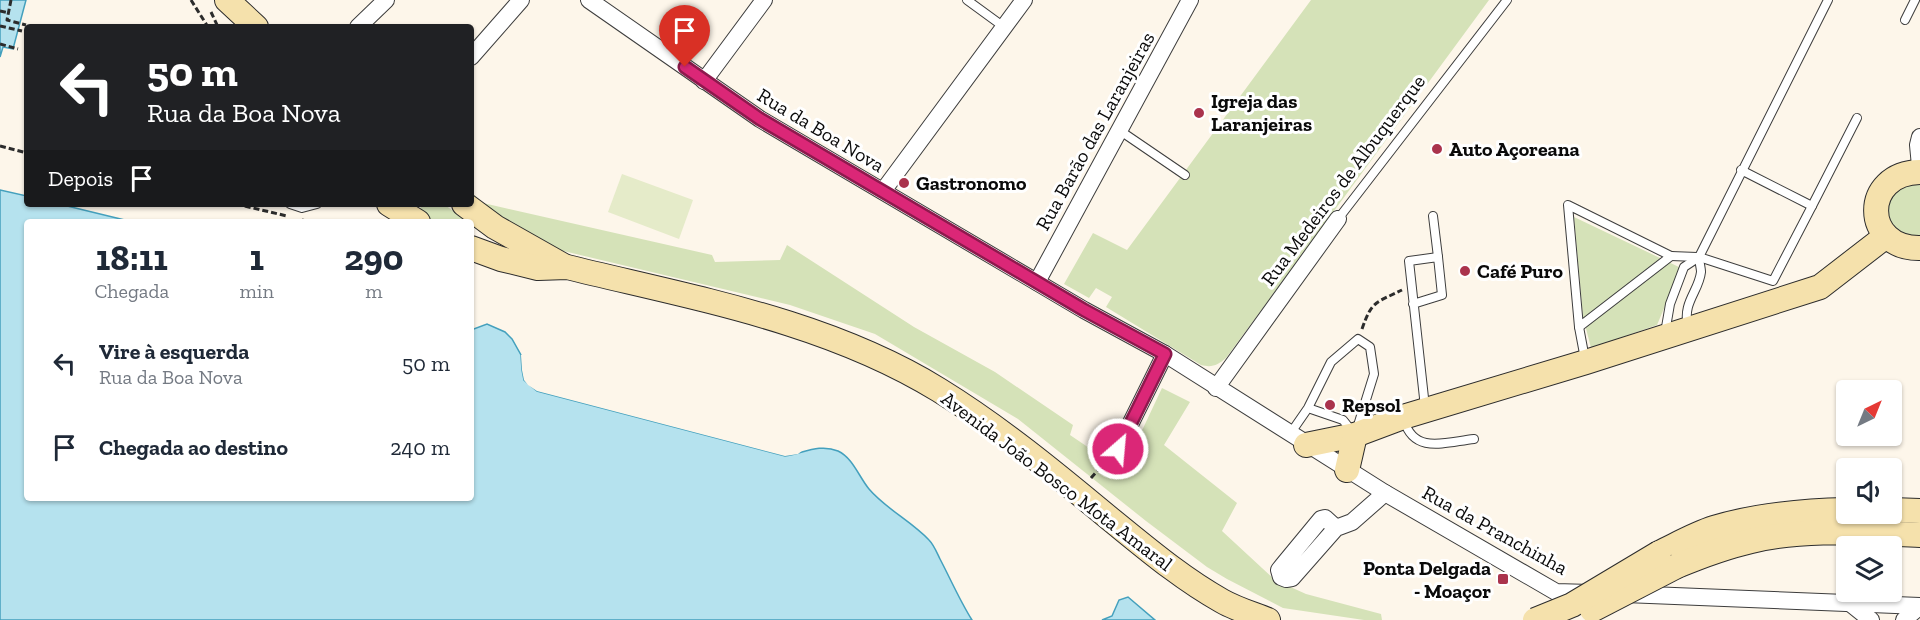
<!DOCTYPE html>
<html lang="pt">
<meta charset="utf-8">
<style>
body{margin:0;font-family:"Zilla Slab",serif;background:#f2f2f3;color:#1f2937;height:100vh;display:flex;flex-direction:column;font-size:22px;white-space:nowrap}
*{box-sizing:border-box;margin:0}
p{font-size:20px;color:#747a83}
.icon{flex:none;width:33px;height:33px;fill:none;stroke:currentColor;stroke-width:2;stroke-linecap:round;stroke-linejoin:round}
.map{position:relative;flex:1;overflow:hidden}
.sheet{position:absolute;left:24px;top:219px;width:450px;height:282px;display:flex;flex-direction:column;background:#fff;border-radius:6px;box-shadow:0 2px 4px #0004}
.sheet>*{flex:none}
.guide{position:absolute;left:24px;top:24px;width:450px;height:183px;border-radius:6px;box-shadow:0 2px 4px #0004;background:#202124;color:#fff;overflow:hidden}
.needle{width:39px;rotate:43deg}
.controls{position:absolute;left:1836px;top:380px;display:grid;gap:12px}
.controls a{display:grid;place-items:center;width:66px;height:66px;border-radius:6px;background:#fff;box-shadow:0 2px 4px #0004;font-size:30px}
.pin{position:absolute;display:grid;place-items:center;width:51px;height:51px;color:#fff;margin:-62px -26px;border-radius:50% 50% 50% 0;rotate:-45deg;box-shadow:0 0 6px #0007}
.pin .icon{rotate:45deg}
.me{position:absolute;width:66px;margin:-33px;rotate:27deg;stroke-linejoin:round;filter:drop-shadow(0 0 4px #0008)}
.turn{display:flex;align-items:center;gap:21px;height:126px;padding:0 24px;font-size:27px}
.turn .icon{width:78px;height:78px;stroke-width:2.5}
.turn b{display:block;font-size:42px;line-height:51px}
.then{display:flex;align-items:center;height:57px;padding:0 24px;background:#0003;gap:12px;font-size:22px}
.eta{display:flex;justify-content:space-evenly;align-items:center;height:102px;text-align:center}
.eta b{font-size:36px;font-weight:700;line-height:42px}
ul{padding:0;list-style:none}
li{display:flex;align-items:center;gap:18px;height:84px;padding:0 24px}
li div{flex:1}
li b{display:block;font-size:22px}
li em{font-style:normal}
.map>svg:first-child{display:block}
.green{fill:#d5e2b8}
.pitch{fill:#e5ebc9}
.water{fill:#b5e2ee;stroke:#44a0bd;stroke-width:1.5}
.pier{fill:#fdf6ea}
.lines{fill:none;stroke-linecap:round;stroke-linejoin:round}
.lane-casing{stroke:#3d3d3d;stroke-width:10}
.street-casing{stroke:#3d3d3d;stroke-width:18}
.secondary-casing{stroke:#2c2c2c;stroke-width:26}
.path{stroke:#2c2c2c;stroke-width:3;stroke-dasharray:6 3;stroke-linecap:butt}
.lane{stroke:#fff;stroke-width:8}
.street{stroke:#fff;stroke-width:16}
.secondary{stroke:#f5e1ac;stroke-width:24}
.secondary-bridge-casing{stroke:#2c2c2c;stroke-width:26;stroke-linecap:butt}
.secondary-bridge{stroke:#f5e1ac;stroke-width:24}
.route-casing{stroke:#8e194d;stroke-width:15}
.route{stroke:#db2777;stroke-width:10}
.poi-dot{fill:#aa334c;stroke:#fff;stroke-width:2}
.labels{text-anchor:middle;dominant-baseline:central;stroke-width:6;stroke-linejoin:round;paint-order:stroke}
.poi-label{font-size:20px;font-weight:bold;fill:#0a0a0a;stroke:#fff;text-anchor:start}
.street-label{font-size:20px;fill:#0a0a0a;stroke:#fff}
</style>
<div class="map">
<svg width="1920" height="620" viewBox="0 0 1920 620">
<rect width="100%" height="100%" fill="#fdf6ea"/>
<!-- green -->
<g class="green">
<path d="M 1311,0 L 1489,0 L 1226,358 C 1218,365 1212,368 1201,365 L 1106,307 L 1112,297 L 1096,288 L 1089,298 L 1064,284 L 1093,233 L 1127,250 Z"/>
<path d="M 1920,182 L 1920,236 C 1903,237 1883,224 1888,204 C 1889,198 1894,192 1898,187 Z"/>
<path d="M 471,192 L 483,203 L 712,255 L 715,262 L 780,260 L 787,245 L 914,327 L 995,372 L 1073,425 L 1070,435 L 1101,456 L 1106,449 L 1130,456 L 1162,388 L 1190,402 L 1164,445 L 1237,503 L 1222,531 L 1275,580 L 1306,594 L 1381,614 L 1382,620 L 1364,620 L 1283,608 L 1227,579 L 1207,567 L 1146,521 L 1018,419 L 875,334 L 790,305 L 555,249 L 471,203 Z"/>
<path d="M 424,204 L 444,204 L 467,222 L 429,222 L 415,214 Z"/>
<path d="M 1574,217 L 1681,268 L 1657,325 L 1591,348 L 1583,317 Z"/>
</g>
<!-- pitch -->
<path class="pitch" d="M 622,174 L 693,200 L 679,239 L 608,212 Z"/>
<!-- water -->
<g class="water">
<path d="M 0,0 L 26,0 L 13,49 L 3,47 L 0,57 Z"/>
<path d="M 0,190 L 27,196 L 27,204 L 59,204 L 133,222 L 27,222 L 27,498 L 471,498 L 471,330 L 487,324 L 505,332 L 512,339 L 521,355 L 522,370 L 524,380 L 537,391 L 785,456 C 802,454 819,443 838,451 C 853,458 859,477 869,489 C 886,509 911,521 929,540 C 934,545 937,553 940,559 C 951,580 960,601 972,620 L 0,620 Z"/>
<path d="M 1128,597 L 1155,620 L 1102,620 L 1112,616 L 1119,600 Z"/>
</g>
<!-- pier -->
<path class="pier" d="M 524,354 L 527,379 L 538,388 L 785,453 L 797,451 L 808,446 L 798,454 L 785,456 L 537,391 L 528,385 L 524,380 L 522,370 L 521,355 Z"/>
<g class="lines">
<defs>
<g id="lane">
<path d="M 967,0 L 1004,27"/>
<path d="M 1905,20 L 1915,0"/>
<path d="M 1119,130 L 1185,175"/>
<path d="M 1741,170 L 1812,206 L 1773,281 L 1699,257 L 1828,0"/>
<path d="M 290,204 L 302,208 L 317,204"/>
<path d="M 1568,205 L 1671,256 L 1579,327 Z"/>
<path d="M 1812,206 L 1857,118"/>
<path d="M 1433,216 L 1438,257"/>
<path d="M 1338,219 L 1507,0"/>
<path d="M 1671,256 L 1697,257"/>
<path d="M 1413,304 L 1442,295 L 1438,257 L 1409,261 L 1425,407"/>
<path d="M 1688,326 C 1682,303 1699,291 1701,272 C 1701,268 1699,261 1699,257"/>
<path d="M 1579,327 L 1585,359"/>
<path d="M 1665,333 L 1670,304 L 1684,267 L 1699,257"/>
<path d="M 1404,420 C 1414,455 1446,442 1474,439"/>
<path d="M 1290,434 L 1308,408 L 1331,362 L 1358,339 L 1370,347 L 1374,374 L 1355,435 L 1343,420 L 1308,408"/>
</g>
<g id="street">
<path d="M 589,0 L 760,119 L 1084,310 L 1165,354 L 1385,493 L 1556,592 L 1590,593"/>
<path d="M 358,27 L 386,0"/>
<path d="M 471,57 L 521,0"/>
<path d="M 704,81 L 764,0"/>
<path d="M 1920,137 L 1918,145 L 1920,166"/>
<path d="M 883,191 L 1024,0"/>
<path d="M 1037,282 L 1190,0"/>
<path d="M 1216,388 L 1338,219"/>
<path d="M 1118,449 L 1165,354"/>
<path d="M 1336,528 L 1325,518 L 1321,519 L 1283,565 L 1279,570 L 1281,577 L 1286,579 L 1292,578 L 1336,528 L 1352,522 L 1385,493"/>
<path d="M 1625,594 L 1920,606"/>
<path d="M 1851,604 L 1871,620"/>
<path d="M 1904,620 L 1920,606"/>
</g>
<g id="secondary">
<path d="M 227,0 L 256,27"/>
<path d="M 1920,172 C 1861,173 1862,249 1920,248"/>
<path d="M 389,204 L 418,222"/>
<path d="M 464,204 L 495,227 L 564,266"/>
<path d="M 471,248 L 501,259 L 538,268 L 567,267 C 693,298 827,321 939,390 C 999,427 1055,473 1109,518 C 1146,548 1181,578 1222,601 C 1236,609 1253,614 1268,620"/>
<path d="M 1306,445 L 1355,435 L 1403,417 L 1586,362 L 1820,287 L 1886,236"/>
<path d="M 1347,470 L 1355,435"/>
<path d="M 1892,510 L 1920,511"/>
<path d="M 1659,553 C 1676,545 1695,534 1714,528 C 1756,515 1802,511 1846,510"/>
<path d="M 1677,566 C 1701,556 1725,547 1751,541 C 1805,528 1864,533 1920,535"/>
</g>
</defs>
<!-- lane casing -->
<use href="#lane" class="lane-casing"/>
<!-- street casing -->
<use href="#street" class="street-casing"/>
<!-- secondary casing -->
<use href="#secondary" class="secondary-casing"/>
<!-- path -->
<g class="path">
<path d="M 11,0 L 7,20 L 26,25"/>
<path d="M 191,0 L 208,27"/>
<path d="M 0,11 L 9,13"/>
<path d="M 211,12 L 218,27"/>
<path d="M 0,26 L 22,31"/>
<path d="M 0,44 L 18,49"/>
<path d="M 0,146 L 27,153"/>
<path d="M 236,204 L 287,216"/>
<path d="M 302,220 L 310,222"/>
<path d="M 1362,329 C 1372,300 1376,303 1402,290"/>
<path d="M 1091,478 L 1108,459"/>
</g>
<!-- lane -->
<use href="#lane" class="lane"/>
<!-- street -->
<use href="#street" class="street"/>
<!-- secondary -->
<use href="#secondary" class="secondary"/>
<defs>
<g id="secondary-bridge">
<path d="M 1592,610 L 1677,566"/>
<path d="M 1535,620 L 1572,605 L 1659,553"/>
</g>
</defs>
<!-- secondary-bridge casing -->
<use href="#secondary-bridge" class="secondary-bridge-casing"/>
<!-- secondary-bridge -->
<use href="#secondary-bridge" class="secondary-bridge"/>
</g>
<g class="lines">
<defs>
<path id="route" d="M 685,67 L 760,119 L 1084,310 L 1165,354 L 1118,449"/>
</defs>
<!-- route casing -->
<use href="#route" class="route-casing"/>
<!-- route -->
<use href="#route" class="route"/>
</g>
<!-- markers -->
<g class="poi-dot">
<circle cx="1199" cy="113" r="6"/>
<circle cx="1437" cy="149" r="6"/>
<circle cx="904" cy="183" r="6"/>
<circle cx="1465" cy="271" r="6"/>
<circle cx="1330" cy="405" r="6"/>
<rect x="1497" y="573" width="12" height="12" rx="3"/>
</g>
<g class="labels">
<!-- poi labels -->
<g class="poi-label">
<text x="1211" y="101">Igreja das<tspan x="1211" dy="23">Laranjeiras</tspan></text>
<text x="1449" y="149">Auto Açoreana</text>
<text x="916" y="183">Gastronomo</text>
<text x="1477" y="271">Café Puro</text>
<text x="1342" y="405">Repsol</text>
<text x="1491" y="568" text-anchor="end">Ponta Delgada<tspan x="1491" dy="23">- Moaçor</tspan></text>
</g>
<!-- street labels -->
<g class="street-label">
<text transform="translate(821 130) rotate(31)">Rua da Boa Nova</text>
<text transform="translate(1095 131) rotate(-61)">Rua Barão das Laranjeiras</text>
<text transform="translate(1343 180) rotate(-53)">Rua Medeiros de Albuquerque</text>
<text transform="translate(1057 481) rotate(37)">Avenida João Bosco Mota Amaral</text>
<text transform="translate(1495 530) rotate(29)">Rua da Pranchinha</text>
</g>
</g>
</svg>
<div class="controls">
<a><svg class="needle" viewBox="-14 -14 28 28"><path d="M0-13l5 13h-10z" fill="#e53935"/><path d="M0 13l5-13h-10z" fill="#747a83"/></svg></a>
<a><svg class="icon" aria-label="sound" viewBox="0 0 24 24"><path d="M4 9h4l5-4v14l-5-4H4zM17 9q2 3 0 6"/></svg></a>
<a><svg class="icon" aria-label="layers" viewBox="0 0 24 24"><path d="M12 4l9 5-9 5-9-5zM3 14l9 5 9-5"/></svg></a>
</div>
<div class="pin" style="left:685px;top:67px;background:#d93025"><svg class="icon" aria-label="arrive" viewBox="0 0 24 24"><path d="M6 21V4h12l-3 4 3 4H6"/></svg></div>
<svg class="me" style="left:1118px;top:449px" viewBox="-20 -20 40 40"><circle r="17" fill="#db2777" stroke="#fff" stroke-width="3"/><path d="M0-11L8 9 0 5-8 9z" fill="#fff"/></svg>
<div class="guide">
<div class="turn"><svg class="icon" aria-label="left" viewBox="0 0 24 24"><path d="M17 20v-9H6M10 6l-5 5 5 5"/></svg><div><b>50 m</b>Rua da Boa Nova</div></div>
<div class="then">Depois<svg class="icon" aria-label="arrive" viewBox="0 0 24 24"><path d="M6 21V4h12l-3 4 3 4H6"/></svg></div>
</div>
<section class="sheet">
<div class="eta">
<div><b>18:11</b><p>Chegada</p></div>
<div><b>1</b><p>min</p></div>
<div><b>290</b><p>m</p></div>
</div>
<ul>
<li><svg class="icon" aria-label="left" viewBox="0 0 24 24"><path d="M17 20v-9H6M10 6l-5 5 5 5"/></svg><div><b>Vire à esquerda</b><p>Rua da Boa Nova</p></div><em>50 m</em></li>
<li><svg class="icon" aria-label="arrive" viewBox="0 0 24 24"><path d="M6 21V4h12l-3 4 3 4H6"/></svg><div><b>Chegada ao destino</b></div><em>240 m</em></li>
</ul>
</section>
</div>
